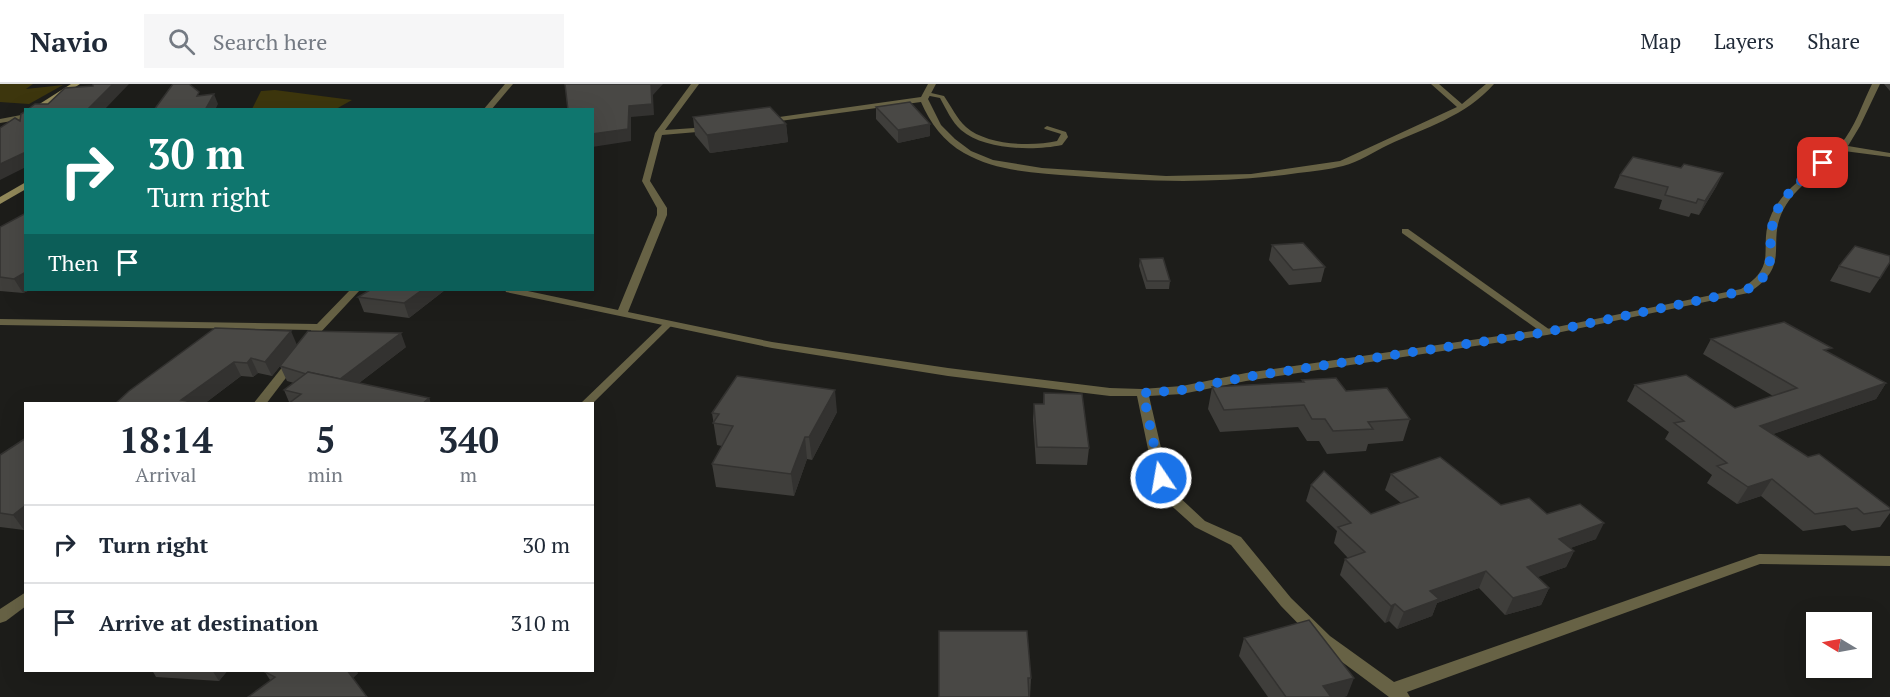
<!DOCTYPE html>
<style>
body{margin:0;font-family:"PT Serif",serif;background:#f6f6f7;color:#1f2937;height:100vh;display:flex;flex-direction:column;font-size:22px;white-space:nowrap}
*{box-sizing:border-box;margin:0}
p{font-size:20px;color:#747a83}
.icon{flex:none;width:33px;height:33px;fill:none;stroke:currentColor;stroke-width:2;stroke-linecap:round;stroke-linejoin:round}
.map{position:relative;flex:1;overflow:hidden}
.drawer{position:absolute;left:24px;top:318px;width:570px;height:270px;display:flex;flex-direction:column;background:#fff;border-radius:0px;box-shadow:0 6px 24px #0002}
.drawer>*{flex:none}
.banner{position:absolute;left:24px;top:24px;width:570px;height:183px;border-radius:0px;box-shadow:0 6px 24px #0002;background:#0f766e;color:#fff;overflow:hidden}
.needle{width:39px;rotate:280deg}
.fabs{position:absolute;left:1806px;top:528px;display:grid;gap:12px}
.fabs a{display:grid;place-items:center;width:66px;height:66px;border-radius:0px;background:#fff;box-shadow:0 6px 24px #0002;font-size:30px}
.pin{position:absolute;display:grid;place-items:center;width:51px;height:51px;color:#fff;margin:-26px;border-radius:12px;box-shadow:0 3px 9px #0006}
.me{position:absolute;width:66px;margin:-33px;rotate:348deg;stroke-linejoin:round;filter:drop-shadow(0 0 4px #0008)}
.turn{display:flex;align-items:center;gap:21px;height:126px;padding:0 24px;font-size:27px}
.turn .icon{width:78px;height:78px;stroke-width:2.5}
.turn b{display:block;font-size:42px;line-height:51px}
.then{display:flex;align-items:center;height:57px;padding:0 24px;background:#0003;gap:12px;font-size:22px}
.eta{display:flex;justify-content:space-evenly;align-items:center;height:102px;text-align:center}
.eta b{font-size:36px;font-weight:700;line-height:42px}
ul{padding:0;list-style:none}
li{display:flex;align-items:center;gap:18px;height:78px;padding:0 24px;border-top:2px solid #e0e1e3}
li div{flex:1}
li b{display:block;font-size:22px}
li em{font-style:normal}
header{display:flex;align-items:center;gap:36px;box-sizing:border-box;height:84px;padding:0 30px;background:#fff;border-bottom:2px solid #e0e1e3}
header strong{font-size:28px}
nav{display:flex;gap:33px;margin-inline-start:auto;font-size:21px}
.search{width:420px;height:54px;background:#f6f6f7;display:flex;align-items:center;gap:15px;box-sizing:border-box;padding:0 21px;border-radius:0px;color:#747a83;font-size:22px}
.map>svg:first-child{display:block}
.green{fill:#3d360d}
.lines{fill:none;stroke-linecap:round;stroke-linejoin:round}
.lane{fill:#676245;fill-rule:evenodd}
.street{fill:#676245;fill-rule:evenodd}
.secondary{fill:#92895a;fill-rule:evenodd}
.wall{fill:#3f3e3b}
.shaded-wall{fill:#333230}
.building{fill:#494845;stroke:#333230;stroke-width:1.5}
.route{stroke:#1a73e8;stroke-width:10;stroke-dasharray:0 18}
</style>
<header>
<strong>Navio</strong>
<div class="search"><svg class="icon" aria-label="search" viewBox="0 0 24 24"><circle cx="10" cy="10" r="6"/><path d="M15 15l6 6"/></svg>Search here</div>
<nav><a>Map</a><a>Layers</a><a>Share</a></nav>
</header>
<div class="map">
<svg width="1890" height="613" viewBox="0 0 1890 613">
<rect width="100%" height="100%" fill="#1d1d1a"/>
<!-- green -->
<g class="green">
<path d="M 0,0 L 33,0 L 26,5 L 63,1 L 29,20 L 0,18 Z"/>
<path d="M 275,6 L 352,16 L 336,25 L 252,25 L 261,7 Z"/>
</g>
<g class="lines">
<!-- lane -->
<g class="lane">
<path d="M 927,8 L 944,12 C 951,22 957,35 966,43 C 986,61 1031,63 1057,57 L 1061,50 L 1045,45 L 1044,44 L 1047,42 L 1066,48 L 1068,53 L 1062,61 C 1034,67 984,66 961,46 C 952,38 946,25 940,14 L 925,11 L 924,10 Z"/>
<path d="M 1402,145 L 1408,145 L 1550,246 L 1552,248 L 1550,250 L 1544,250 L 1402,149 Z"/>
<path d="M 668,237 L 671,238 L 673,240 L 671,242 L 592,320 L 580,320 L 665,238 Z"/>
</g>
<!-- street -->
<g class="street">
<path d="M 505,0 L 513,0 L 491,26 L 483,26 Z"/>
<path d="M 691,0 L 699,0 L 665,46 L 709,43 L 713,45 L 709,47 L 662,51 L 650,97 L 667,124 L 667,131 L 628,228 L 772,258 L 948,284 L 1110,304 L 1142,305 L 1182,302 L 1246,289 L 1547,245 L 1741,205 C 1781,180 1756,163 1772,129 C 1787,99 1819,85 1840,61 C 1855,44 1862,20 1872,0 L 1880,0 L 1860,42 L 1848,62 L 1890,69 L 1890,73 L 1844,67 C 1825,84 1800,99 1786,121 C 1763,158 1795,180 1748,209 L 1547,251 L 1246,297 L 1182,310 L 1149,312 L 1168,394 L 1176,410 L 1205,437 L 1241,453 L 1291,514 L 1330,552 L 1394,598 L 1759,470 L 1890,472 L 1890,482 L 1760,480 L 1407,608 L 1410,613 L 1389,613 L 1318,560 L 1281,522 L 1231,461 L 1195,443 L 1165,416 L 1154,394 L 1137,312 L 1110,312 L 948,292 L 772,264 L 506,208 L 505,206 L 523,206 L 618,226 L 657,131 L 657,124 L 642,97 L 655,49 Z"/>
<path d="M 928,0 L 936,0 L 928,15 L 941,41 L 955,55 L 971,67 L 993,76 L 1042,84 L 1166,92 L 1251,90 L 1340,77 L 1457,23 L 1431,0 L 1439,0 L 1462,20 L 1486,0 L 1494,0 C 1466,32 1425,44 1388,61 C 1373,68 1359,78 1343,82 C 1328,86 1313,87 1298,89 C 1224,100 1149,98 1075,92 C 1038,89 997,88 964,69 C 944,58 930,39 921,18 L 765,39 L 761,37 L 765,35 L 921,13 Z"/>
<path d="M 21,31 L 24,31 L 24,35 L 0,39 L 0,35 Z"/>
<path d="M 350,206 L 360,206 L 319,250 L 311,250 L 311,246 L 0,241 L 0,235 L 317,240 Z"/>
<path d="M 292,275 L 298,278 L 266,320 L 253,320 L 288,276 Z"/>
<path d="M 26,508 L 26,522 L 6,537 L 0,539 L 0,525 Z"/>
</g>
<!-- secondary -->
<g class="secondary">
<path d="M 71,0 L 80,0 L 39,26 L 30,26 Z"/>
<path d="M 26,98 L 26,105 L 0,120 L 0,113 Z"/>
</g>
</g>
<!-- wall -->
<g class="wall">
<path d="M 1884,0 L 1890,0 L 1890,7 Z"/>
<path d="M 876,23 L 930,52 L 898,59 L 876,35 Z"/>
<path d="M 693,33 L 786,40 L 788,58 L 710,69 L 695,51 Z"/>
<path d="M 1681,84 L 1723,89 L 1716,103 L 1699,131 L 1691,129 L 1689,133 L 1659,125 L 1662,116 L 1614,104 L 1620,91 Z"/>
<path d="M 0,143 L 26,206 L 30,206 L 23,209 L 0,207 Z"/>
<path d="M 1272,161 L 1325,183 L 1321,198 L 1289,201 L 1269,176 Z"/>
<path d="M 1140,175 L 1170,197 L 1169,205 L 1146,205 L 1139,182 Z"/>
<path d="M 1839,182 L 1884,188 L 1870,209 L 1830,197 Z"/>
<path d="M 445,206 L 409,234 L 364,228 L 358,213 Z"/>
<path d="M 1711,255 L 1829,269 L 1886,299 L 1876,315 L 1773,350 L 1808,373 L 1890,424 L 1890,429 L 1880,443 L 1852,447 L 1845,441 L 1803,447 L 1761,412 L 1737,420 L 1707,399 L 1712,391 L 1665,355 L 1669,348 L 1627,317 L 1635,301 L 1735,324 L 1773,312 L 1703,270 Z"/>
<path d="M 297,261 L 272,292 L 258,289 L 253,293 L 241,292 L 204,320 L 115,320 L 129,307 Z"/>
<path d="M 406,263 L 359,299 L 429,314 L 431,320 L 288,320 L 289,318 L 284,306 L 294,299 L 287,297 L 280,282 Z"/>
<path d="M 1302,296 L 1346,307 L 1410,335 L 1403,357 L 1368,360 L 1366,367 L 1327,370 L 1319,357 L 1307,357 L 1298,343 L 1220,348 L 1208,325 L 1212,303 L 1302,298 Z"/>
<path d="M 1044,309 L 1089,364 L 1087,381 L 1036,380 L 1033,336 L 1034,320 L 1043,320 Z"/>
<path d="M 837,328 L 812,376 L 807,375 L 794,412 L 716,403 L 712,380 L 722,362 L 717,361 L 712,329 Z"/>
<path d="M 26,354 L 26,445 L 24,446 L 0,443 L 0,371 Z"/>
<path d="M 1391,390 L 1501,421 L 1547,430 L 1596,455 L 1570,464 L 1574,467 L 1566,483 L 1537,493 L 1549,504 L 1541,521 L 1505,531 L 1479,504 L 1437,519 L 1432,532 L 1397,545 L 1389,537 L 1385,539 L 1340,491 L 1345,475 L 1348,474 L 1334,459 L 1337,447 L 1306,417 L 1311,401 L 1371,430 L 1401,419 L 1385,406 Z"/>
<path d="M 939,547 L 1031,594 L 1030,613 L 939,613 Z"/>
<path d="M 1244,554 L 1347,612 L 1343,613 L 1268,613 L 1239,572 Z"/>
<path d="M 152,586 L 228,586 L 219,597 L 156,593 Z"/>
<path d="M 265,588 L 358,589 L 353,594 L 270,596 Z"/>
</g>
<!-- shaded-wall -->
<g class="shaded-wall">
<path d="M 113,0 L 129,0 L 104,26 L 87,26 Z"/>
<path d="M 651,0 L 663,0 L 653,11 L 654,31 L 631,33 L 631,57 L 592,63 L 592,50 L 629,22 Z"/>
<path d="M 214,10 L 218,20 L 215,26 L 205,26 Z"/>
<path d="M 786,40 L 788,58 L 710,69 L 707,51 Z"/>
<path d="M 930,40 L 930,52 L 898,59 L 898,46 Z"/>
<path d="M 26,68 L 26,83 L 0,96 L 0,80 Z"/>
<path d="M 1723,89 L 1716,103 L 1699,131 L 1705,117 Z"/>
<path d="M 26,188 L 26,206 L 30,206 L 23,209 L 14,195 Z"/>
<path d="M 422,206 L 445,206 L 409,234 L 404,219 Z"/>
<path d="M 291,247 L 297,261 L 272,292 L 265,278 Z"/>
<path d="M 401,249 L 406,263 L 342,312 L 336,298 Z"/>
<path d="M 251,274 L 258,289 L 253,293 L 247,279 Z"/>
<path d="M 234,278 L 241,292 L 204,320 L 183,320 L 181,316 Z"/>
<path d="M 1886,299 L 1876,315 L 1750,358 L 1760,342 Z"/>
<path d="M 835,306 L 837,328 L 812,376 L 809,353 Z"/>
<path d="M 429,314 L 431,320 L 422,320 Z"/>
<path d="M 805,353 L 807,375 L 794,412 L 791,390 Z"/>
<path d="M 1772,395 L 1761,412 L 1737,420 L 1748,403 Z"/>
<path d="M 26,421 L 26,445 L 24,446 L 13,431 Z"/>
<path d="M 1604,439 L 1596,455 L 1551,471 L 1559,455 Z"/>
<path d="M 1574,467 L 1566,483 L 1519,500 L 1527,483 Z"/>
<path d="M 1486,487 L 1479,504 L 1437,519 L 1432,532 L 1397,545 L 1404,528 L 1430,507 Z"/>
<path d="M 1549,504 L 1541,521 L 1505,531 L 1513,514 Z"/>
<path d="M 1395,520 L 1389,537 L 1385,539 L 1391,522 Z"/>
<path d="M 212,586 L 228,586 L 219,597 Z"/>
<path d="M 345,586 L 356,586 L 358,589 L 350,596 Z"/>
<path d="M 1354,594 L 1347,612 L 1343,613 L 1319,613 L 1323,602 Z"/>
</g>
<!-- building -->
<g class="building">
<path d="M 93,0 L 113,0 L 87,26 L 27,26 L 35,20 L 48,20 L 65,4 L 93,2 Z"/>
<path d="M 173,0 L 189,0 L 199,8 L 197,12 L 214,10 L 205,26 L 154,26 Z"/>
<path d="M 565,0 L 651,0 L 652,20 L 629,22 L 628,45 L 592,50 L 592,26 L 568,26 Z"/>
<path d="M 910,18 L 930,40 L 898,46 L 876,23 Z"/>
<path d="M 770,23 L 786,40 L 707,51 L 693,33 Z"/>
<path d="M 26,27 L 26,68 L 0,80 L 0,44 L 15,34 L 20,37 L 21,30 Z"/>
<path d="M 1633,73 L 1681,84 L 1684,80 L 1723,89 L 1705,117 L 1698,115 L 1696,119 L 1665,111 L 1668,103 L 1620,91 Z"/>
<path d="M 26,129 L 26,188 L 14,195 L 0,193 L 0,143 Z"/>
<path d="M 1303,159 L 1325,183 L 1293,186 L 1272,161 Z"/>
<path d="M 1855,162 L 1890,172 L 1890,178 L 1880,194 L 1839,182 Z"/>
<path d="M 1163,174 L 1170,197 L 1147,197 L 1140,175 Z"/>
<path d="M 370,206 L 422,206 L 404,219 L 358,213 Z"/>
<path d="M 1784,238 L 1832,264 L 1824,266 L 1886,299 L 1760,342 L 1808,373 L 1819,370 L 1890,424 L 1890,426 L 1864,430 L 1857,424 L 1815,430 L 1772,395 L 1748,403 L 1717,382 L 1727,379 L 1674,339 L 1684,337 L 1635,301 L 1686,291 L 1735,324 L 1797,304 L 1711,255 Z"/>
<path d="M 215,244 L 291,247 L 265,278 L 251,274 L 247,279 L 234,278 L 181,316 L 188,317 L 184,320 L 115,320 L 129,307 Z"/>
<path d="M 308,247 L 401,249 L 340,295 L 308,288 L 306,290 L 280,282 Z"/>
<path d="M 308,288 L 429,314 L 422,320 L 288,320 L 301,310 L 284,306 Z"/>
<path d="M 737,292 L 835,306 L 809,353 L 805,353 L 791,390 L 712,380 L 733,342 L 713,339 L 719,330 L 712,329 Z"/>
<path d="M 1336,294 L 1346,307 L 1387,304 L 1410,335 L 1368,338 L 1373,345 L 1333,347 L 1325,335 L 1312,335 L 1304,321 L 1224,326 L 1212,303 L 1304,298 L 1302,296 Z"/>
<path d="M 1044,309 L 1082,310 L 1089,364 L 1037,363 L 1034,320 L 1044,320 Z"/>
<path d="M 26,354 L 26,421 L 13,431 L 0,429 L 0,371 Z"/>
<path d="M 1440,373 L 1501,421 L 1529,414 L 1547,430 L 1580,420 L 1604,439 L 1559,455 L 1574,467 L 1527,483 L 1549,504 L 1513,514 L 1486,487 L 1430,507 L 1439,515 L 1404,528 L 1395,520 L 1391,522 L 1345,475 L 1365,468 L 1338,443 L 1351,439 L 1311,401 L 1324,387 L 1371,430 L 1418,413 L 1391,390 Z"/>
<path d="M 1309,536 L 1354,594 L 1323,602 L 1331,613 L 1286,613 L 1244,554 Z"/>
<path d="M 939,547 L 1027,547 L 1031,594 L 1028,594 L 1029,613 L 939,613 Z"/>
<path d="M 268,586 L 347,586 L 367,613 L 248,613 L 275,593 L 265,588 Z"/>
</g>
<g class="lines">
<!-- route -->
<path class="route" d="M 1161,394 L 1143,309 L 1182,306 L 1246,293 L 1547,248 L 1744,207 C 1783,188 1764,168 1774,135 C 1780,112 1805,93 1823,79"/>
</g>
</svg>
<div class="fabs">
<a><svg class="needle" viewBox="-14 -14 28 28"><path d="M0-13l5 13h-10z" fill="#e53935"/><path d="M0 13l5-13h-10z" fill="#747a83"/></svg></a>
</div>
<div class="pin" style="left:1823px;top:79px;background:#d93025"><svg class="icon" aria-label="arrive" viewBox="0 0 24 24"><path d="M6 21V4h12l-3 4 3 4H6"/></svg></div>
<svg class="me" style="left:1161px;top:394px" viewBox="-20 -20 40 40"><circle r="17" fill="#1a73e8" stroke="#fff" stroke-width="3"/><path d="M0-11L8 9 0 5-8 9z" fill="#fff"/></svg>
<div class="banner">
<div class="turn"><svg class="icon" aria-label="right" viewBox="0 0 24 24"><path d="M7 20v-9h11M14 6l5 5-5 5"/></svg><div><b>30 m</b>Turn right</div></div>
<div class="then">Then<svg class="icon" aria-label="arrive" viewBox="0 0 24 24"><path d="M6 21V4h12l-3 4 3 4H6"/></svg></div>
</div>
<section class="drawer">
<div class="eta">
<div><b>18:14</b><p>Arrival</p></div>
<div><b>5</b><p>min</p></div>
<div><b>340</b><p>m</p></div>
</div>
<ul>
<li><svg class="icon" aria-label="right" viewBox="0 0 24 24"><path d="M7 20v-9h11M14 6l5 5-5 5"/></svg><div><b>Turn right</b></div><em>30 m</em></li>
<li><svg class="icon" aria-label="arrive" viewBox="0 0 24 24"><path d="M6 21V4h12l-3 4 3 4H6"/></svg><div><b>Arrive at destination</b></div><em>310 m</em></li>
</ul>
</section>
</div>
